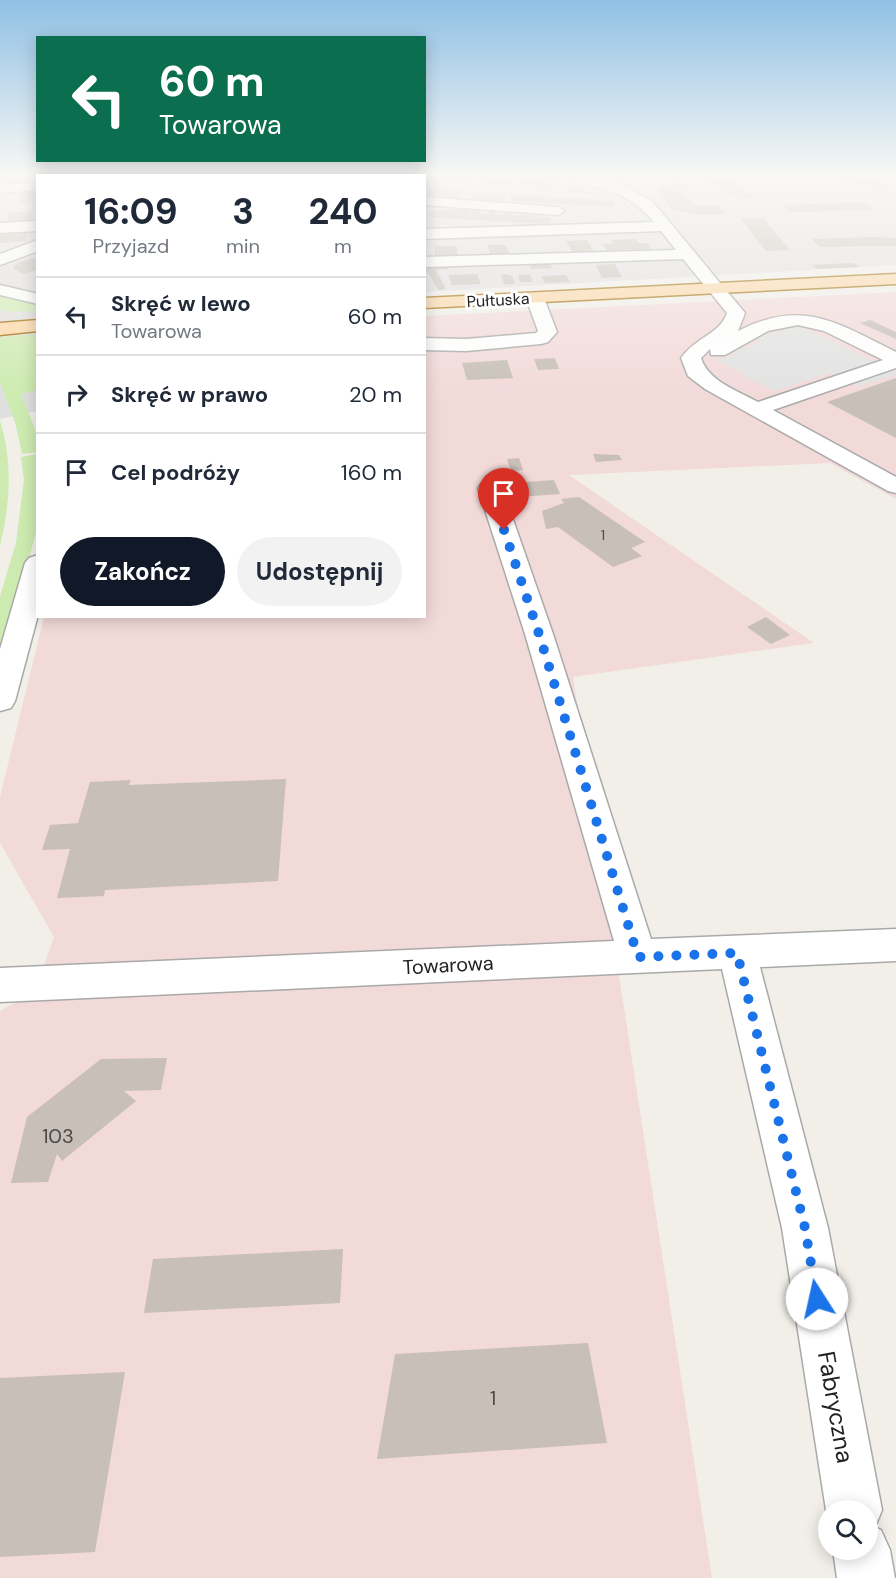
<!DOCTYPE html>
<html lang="pl">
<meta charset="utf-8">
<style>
body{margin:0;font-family:"DM Sans",sans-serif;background:#f2f2f3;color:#1f2937;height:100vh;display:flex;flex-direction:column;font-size:22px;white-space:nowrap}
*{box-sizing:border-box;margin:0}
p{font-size:20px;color:#747a83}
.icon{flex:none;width:33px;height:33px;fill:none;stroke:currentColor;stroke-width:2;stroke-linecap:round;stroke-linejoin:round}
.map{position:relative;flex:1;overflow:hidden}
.panel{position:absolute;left:36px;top:174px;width:390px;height:444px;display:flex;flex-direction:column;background:#fff;border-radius:0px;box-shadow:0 3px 15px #0003}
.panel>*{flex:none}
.top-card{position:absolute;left:36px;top:36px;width:390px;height:126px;border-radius:0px;box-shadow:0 3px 15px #0003;background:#0b6e4f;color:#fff;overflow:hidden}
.fabs{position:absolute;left:818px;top:1500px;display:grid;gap:12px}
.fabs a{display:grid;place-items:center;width:60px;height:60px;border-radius:50%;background:#fff;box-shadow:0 3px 15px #0003;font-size:30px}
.pin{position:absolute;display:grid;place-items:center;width:51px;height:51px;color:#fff;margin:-62px -26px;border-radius:50% 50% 50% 0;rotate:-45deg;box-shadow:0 0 6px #0007}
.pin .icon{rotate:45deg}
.me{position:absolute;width:66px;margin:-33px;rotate:350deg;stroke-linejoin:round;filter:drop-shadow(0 0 4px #0008)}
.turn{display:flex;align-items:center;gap:21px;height:126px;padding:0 24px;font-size:27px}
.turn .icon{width:78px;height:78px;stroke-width:2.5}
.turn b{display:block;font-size:42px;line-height:51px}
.eta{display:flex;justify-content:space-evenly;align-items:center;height:102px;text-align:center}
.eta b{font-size:36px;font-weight:700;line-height:42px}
.action{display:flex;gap:12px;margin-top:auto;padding:12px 24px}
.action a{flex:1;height:69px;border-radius:36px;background:#111827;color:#fff;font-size:24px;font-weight:700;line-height:69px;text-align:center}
.action a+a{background:#f2f2f3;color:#1f2937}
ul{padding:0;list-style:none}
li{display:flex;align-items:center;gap:18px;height:78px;padding:0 24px;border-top:2px solid #e0e1e3}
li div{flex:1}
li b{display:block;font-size:22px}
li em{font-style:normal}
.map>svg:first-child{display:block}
.residential{fill:#e0dfdf}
.commercial{fill:#f2dad9}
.grass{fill:#cdebb0}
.parking{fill:#e2e2e2}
.building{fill:#c7bfb8}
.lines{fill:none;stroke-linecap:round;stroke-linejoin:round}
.minor-casing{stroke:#a9a9a9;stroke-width:3}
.major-casing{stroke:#a06b00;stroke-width:3}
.minor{fill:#fff;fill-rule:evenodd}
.major{fill:#fcd6a4;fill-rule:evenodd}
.route{stroke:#1a73e8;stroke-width:10;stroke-dasharray:0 18}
.labels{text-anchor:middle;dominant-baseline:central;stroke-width:6;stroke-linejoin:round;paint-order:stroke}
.far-number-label{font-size:14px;fill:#4b4948}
.far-street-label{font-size:16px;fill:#222;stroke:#fff}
.street-label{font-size:20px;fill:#222;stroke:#fff}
.near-number-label{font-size:20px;fill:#4b4948}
.near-street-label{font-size:24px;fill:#222;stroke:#fff}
</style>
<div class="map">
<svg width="896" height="1578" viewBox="0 0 896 1578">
<rect width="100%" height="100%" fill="#f2efe9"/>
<!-- residential -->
<g class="residential">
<path d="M 0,177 L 38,177 L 37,411 L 0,419 Z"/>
<path d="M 425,177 L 896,177 L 896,265 L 425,292 Z"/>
</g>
<!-- commercial -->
<path class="commercial" d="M 896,292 L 896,499 L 830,463 L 569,475 L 814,643 L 573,677 L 712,1578 L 0,1578 L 0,1011 L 35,991 L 54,937 L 0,843 L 0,797 L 44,617 L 424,616 L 425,316 Z"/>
<!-- grass -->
<g class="grass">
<path d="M 0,293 L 37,302 L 37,311 L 15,312 L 0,310 Z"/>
<path d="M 37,334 L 37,390 L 21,394 C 27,411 40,433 37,452 L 22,454 L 15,422 L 0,382 L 0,337 Z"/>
<path d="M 0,421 C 13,462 10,505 0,546 Z"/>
<path d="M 37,454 L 37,529 L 0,663 L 0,596 L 16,543 L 24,480 L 21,457 Z"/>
</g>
<!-- parking -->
<path class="parking" d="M 797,325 L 896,372 L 896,374 L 859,387 L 830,373 L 774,391 L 716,360 L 735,355 L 730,352 L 758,343 L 751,339 Z"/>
<!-- building -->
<g class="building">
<path d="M 438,177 L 470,177 L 467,182 L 435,181 Z"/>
<path d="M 696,177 L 721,177 L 749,189 L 744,190 L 758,196 L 741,199 Z"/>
<path d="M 832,177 L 856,177 L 892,187 L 878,190 Z"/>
<path d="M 481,178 L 513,179 L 512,185 L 479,183 Z"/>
<path d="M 524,180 L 558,183 L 555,189 L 520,186 Z"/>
<path d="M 680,182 L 696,189 L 683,191 L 693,203 L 699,206 L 717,205 L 725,214 L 698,215 L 672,209 L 658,191 L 661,186 Z"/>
<path d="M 571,186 L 577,186 L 592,193 L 568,192 Z"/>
<path d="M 430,189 L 447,190 L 463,191 L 459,198 L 426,196 Z"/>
<path d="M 38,191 L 38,202 L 19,204 L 20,193 Z"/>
<path d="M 475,192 L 507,194 L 504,201 L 471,199 Z"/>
<path d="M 513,195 L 615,201 L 613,207 L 510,201 Z"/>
<path d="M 839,203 L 866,203 L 874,210 L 790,212 L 783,205 Z"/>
<path d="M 452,209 L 469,210 L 468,213 L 474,211 L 480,211 L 478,213 L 488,214 L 489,212 L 495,212 L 493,214 L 504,215 L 505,213 L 511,213 L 510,215 L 520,216 L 521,214 L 551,218 L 549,224 L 427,217 L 430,212 Z"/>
<path d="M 34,211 L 32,223 L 6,225 L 9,213 Z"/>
<path d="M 763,218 L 790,250 L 766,251 L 741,219 Z"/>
<path d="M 27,233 L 26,241 L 0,243 L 0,235 Z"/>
<path d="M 873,237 L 896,238 L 896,246 L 820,247 L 812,239 Z"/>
<path d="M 636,239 L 638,243 L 648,243 L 651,249 L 607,250 L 603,244 L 613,243 L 612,240 Z"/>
<path d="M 587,240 L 594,252 L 573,253 L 566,241 Z"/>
<path d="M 487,245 L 506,245 L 510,254 L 491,255 Z"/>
<rect x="435" y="246" width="22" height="9"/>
<path d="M 32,258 L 38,260 L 38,267 L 35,267 L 38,270 L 23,274 L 13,268 L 16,264 Z"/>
<path d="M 550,262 L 552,268 L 531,269 L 529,263 Z"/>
<path d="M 853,263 L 859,267 L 817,269 L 812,265 Z"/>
<path d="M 615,264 L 622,277 L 602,278 L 596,265 Z"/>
<path d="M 448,266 L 449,269 L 436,270 L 446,289 L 438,290 L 428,272 L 424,273 L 424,270 L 427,270 L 426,267 Z"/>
<path d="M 477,274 L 481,284 L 452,285 L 448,275 Z"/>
<path d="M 505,274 L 512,276 L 515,284 L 504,284 L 501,275 Z"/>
<path d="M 530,274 L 533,282 L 520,282 L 518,275 Z"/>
<path d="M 566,275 L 570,282 L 545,283 L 541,276 Z"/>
<path d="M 870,320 L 896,332 L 896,339 L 860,323 Z"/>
<path d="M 555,358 L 559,369 L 538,370 L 534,359 Z"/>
<path d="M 507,360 L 513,378 L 467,380 L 462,363 Z"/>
<path d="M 896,378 L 896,438 L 827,402 Z"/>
<path d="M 593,454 L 619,455 L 622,460 L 596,462 Z"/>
<path d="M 519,458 L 523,470 L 511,471 L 507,459 Z"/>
<path d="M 554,480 L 560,494 L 517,497 L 511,483 Z"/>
<path d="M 579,497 L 645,542 L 631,548 L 642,556 L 613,567 L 558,527 L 546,529 L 542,511 L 564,503 L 561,499 Z"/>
<path d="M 766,617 L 790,635 L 771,644 L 747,627 Z"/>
<path d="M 286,779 L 278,881 L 105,890 L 104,896 L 57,898 L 70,849 L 42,850 L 50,825 L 78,823 L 90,782 L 131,780 L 129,785 Z"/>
<path d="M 167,1058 L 161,1090 L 124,1091 L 136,1101 L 62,1161 L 57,1154 L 48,1182 L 11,1183 L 27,1117 L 101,1059 Z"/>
<path d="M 343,1249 L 340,1303 L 144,1313 L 153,1259 Z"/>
<path d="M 588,1343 L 607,1443 L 377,1459 L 395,1354 Z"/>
<path d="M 125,1372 L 95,1552 L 0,1557 L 0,1378 Z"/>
</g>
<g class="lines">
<defs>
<g id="minor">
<path d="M 568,177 L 594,177 L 614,181 L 652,201 L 745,313 L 738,331 C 803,298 837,323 896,352 L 896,368 L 773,410 L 896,477 L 896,493 L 888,491 L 705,389 L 688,376 L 681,358 C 696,337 720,334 727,313 L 683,259 L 424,267 L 424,257 L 676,250 L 661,231 L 424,239 L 424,229 L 654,222 C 631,194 604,188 570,180 ZM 798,325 L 824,331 L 883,360 L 758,402 C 738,391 708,381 701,358 L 710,349 L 711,355 L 725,355 L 768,331 Z"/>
<path d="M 870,177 L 896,178 L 896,186 L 872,180 Z"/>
<path d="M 38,182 L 38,190 L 0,193 L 0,185 Z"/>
<path d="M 424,197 L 558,207 L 565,211 L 558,215 L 424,205 Z"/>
<path d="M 38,221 L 38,231 L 0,233 L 0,223 Z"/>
<path d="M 38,240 L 38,251 L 0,265 L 0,254 Z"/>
<path d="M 0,285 L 38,294 L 38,304 L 0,295 Z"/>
<path d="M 535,293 L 541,294 L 544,298 L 557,332 L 548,342 L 541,344 L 466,351 L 424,350 L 424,338 L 466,339 L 536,333 L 538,331 L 526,298 L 529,294 Z"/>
<path d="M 490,481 L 498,483 L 502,488 L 553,634 L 651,939 L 896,929 L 896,961 L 760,967 L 828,1228 L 882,1510 L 875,1527 L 881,1530 L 890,1550 L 895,1578 L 837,1578 L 833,1550 L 867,1550 L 867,1510 L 828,1510 L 828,1515 L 826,1510 L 782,1228 L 722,969 L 0,1002 L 0,968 L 614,941 L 525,634 L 478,488 L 482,483 Z"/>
<path d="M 38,555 L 38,615 L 15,701 L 11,708 L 0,711 L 0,649 L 25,563 L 29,558 Z"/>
</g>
<g id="major">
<path d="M 896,274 L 896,284 L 424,308 L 424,298 Z"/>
<path d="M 38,320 L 38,331 L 0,335 L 0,323 Z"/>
</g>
</defs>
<!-- minor casing -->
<use href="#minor" class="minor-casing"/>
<!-- major casing -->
<use href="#major" class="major-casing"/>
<!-- minor -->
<use href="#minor" class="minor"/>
<!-- major -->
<use href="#major" class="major"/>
</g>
<!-- sky -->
<linearGradient id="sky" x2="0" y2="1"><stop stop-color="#8fc0e4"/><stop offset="0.44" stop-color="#f9f8f5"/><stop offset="1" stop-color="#f9f8f5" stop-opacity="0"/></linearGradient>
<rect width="896" height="398" fill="url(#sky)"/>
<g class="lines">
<!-- route -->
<path class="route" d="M 504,530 L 539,634 L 638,957 L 737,953 L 805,1228 L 817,1299"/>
</g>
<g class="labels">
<!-- far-number labels -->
<g class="far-number-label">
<text x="603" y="535">1</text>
</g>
<!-- far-street labels -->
<g class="far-street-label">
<text transform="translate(498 300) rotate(-3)">Pułtuska</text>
</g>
<!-- street labels -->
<g class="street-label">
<text transform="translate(448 965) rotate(-3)">Towarowa</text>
</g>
<!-- near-number labels -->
<g class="near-number-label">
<text x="58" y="1136">103</text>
<text x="493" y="1398">1</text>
</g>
<!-- near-street labels -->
<g class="near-street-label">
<text transform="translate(836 1407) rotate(80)">Fabryczna</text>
</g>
</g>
</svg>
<div class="fabs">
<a><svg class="icon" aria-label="search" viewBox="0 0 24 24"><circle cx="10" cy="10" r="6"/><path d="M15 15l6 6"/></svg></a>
</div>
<div class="pin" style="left:504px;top:530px;background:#d93025"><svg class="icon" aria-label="arrive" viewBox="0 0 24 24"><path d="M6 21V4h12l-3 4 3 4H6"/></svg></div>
<svg class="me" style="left:817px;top:1299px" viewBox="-20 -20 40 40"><circle r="19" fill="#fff"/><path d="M0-13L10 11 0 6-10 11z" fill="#1a73e8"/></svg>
<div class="top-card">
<div class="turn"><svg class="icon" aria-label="left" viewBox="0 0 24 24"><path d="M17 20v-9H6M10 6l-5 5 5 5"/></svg><div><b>60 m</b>Towarowa</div></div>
</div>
<section class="panel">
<div class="eta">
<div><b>16:09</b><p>Przyjazd</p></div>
<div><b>3</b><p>min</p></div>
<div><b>240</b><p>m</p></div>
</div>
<ul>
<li><svg class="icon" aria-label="left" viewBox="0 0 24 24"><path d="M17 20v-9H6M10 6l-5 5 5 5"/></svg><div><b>Skręć w lewo</b><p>Towarowa</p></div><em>60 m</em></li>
<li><svg class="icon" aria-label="right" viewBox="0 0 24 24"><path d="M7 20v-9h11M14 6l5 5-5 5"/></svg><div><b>Skręć w prawo</b></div><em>20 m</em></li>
<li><svg class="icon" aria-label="arrive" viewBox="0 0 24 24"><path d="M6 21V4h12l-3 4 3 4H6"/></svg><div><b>Cel podróży</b></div><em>160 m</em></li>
</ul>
<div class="action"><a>Zakończ</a><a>Udostępnij</a></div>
</section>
</div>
